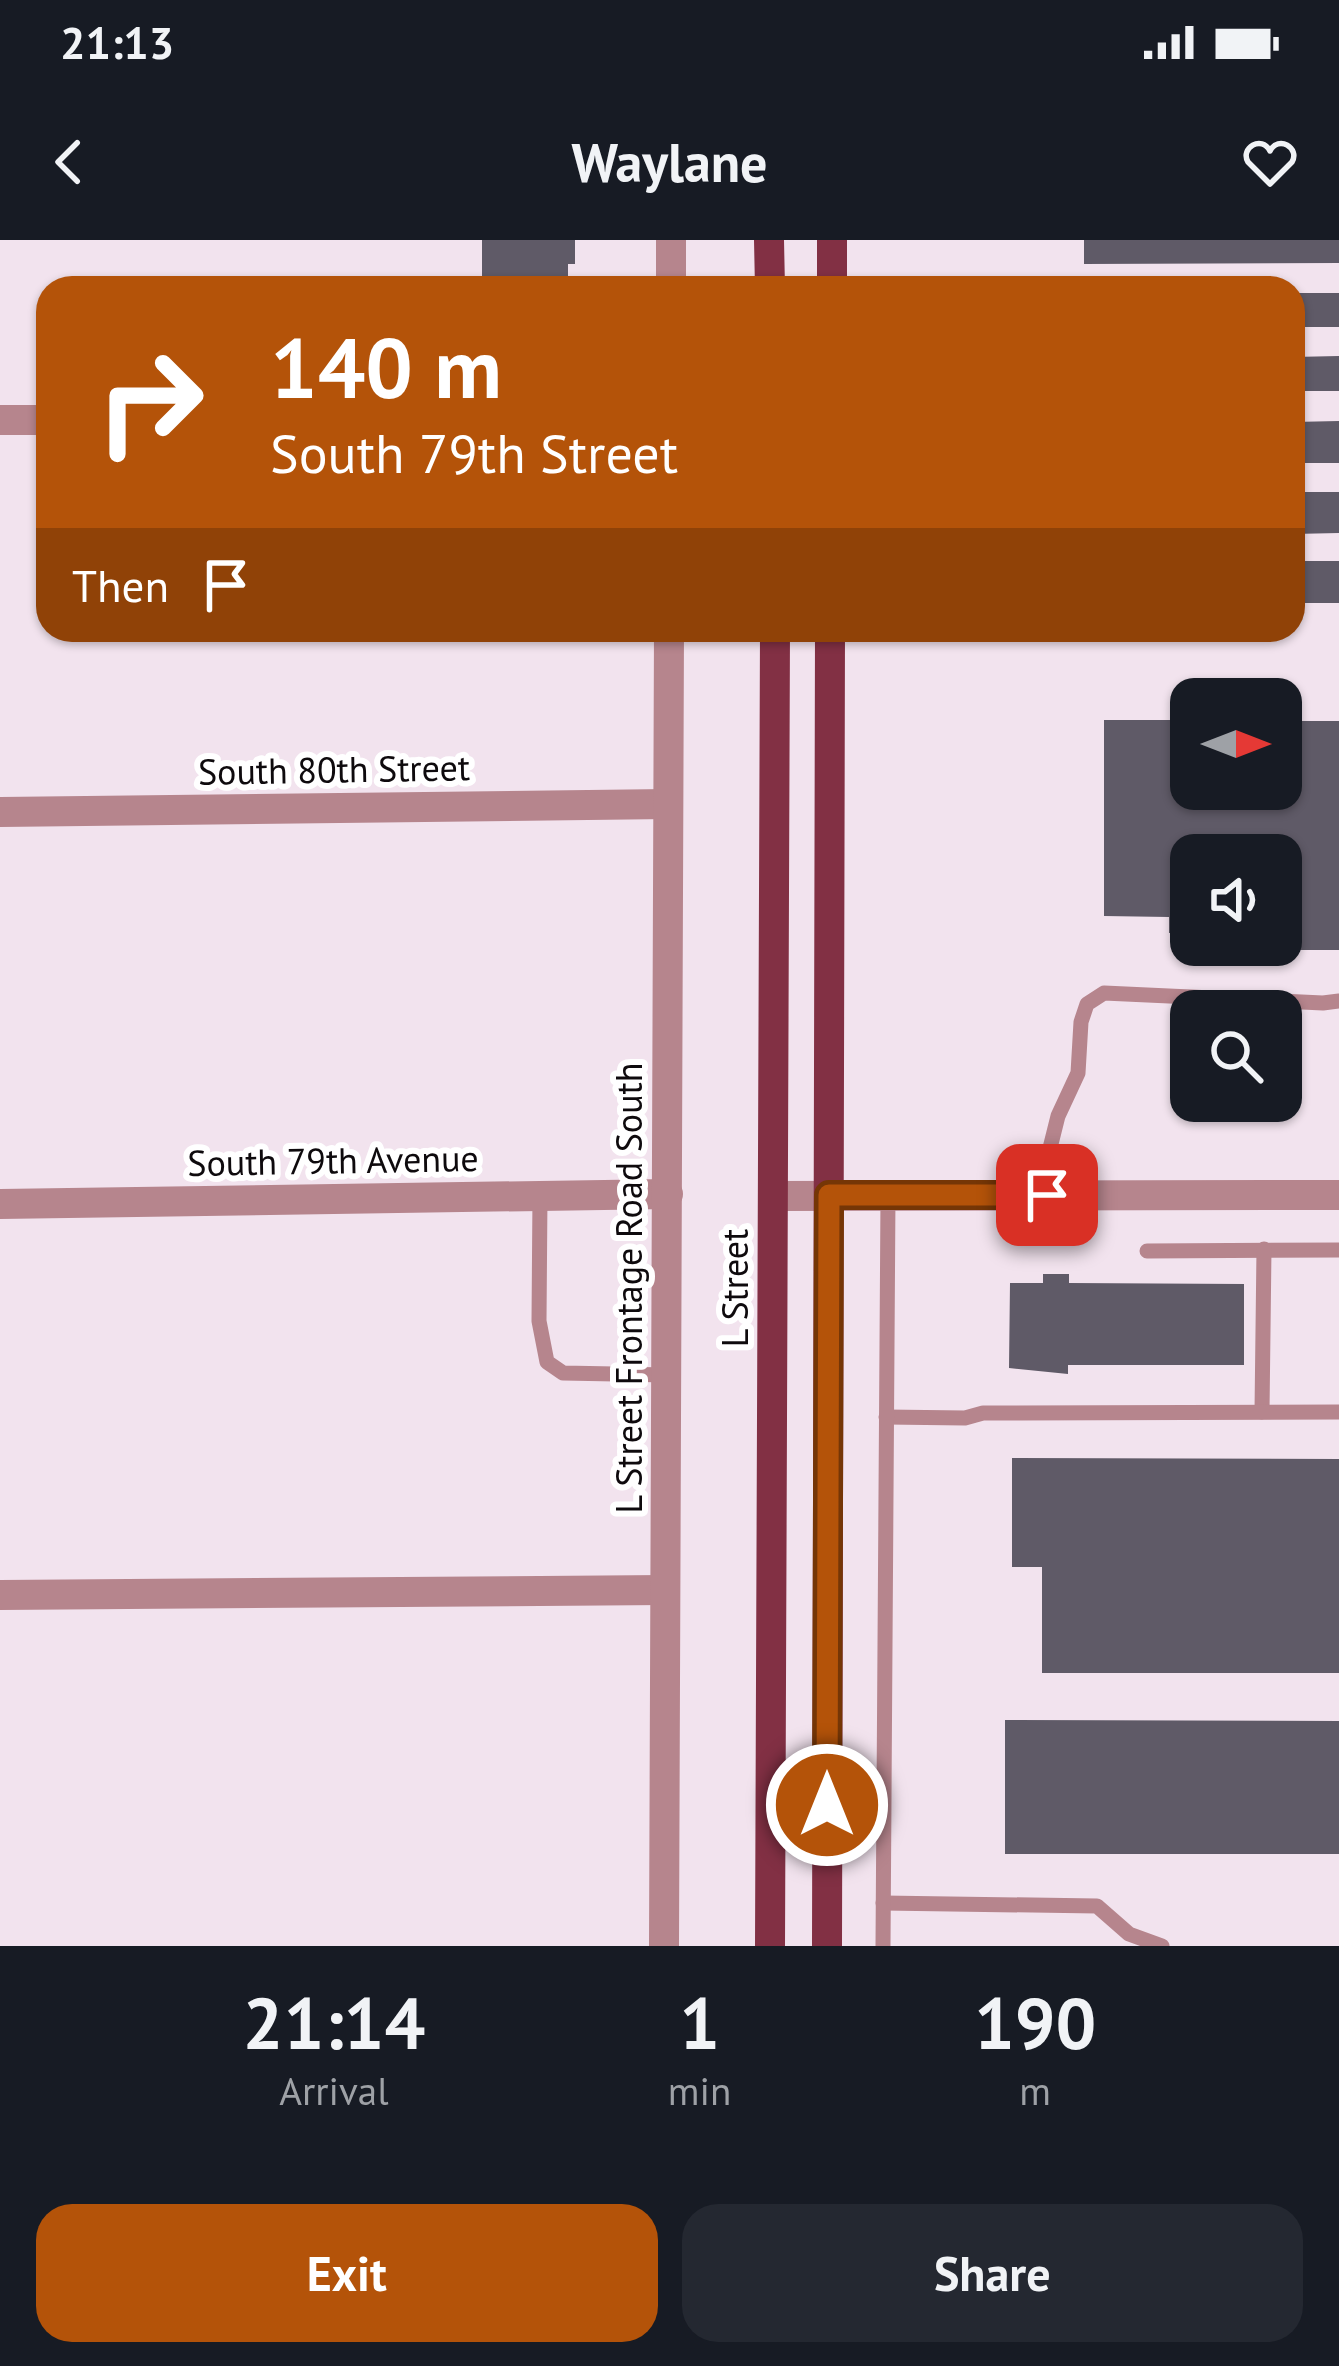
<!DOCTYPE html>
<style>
body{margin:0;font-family:"PT Sans",sans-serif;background:#242831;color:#f1f3f6;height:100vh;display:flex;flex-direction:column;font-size:45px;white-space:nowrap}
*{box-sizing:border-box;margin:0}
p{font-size:39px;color:#9ea1a6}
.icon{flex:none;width:66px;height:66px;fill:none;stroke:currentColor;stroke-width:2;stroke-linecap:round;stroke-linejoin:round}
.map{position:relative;height:1706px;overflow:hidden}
.side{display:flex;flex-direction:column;background:#171b24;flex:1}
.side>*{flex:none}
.hud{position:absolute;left:36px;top:36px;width:1269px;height:366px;border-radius:36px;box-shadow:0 3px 9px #0004;background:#b45309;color:#fff;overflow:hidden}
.needle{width:78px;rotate:90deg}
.controls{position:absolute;left:1170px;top:438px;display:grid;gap:24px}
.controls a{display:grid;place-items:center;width:132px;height:132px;border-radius:24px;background:#171b24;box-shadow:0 3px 9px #0004;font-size:60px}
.pin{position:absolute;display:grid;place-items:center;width:102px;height:102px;color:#fff;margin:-51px;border-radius:24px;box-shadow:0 6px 18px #0006}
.me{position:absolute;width:132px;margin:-66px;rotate:0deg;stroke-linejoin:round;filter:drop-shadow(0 0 9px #0008)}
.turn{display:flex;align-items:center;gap:42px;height:252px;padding:0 36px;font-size:54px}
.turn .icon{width:156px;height:156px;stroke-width:2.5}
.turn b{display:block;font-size:84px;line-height:102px}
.then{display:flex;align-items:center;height:114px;padding:0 36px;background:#0003;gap:24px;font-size:45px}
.eta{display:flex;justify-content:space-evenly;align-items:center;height:204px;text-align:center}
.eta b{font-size:72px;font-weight:600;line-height:84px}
.button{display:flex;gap:24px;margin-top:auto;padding:24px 36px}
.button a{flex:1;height:138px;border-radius:36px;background:#b45309;color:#fff;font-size:48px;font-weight:600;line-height:138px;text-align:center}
.button a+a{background:#242831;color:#f1f3f6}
.status{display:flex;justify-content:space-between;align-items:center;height:84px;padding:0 60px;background:#171b24;direction:ltr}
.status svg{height:33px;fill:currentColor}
header{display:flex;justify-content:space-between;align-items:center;height:156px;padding:0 36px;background:#171b24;font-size:54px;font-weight:600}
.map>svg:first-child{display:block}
.building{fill:#5f5a67}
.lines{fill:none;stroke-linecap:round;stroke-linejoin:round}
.service{stroke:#b6858d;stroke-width:15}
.minor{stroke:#b6858d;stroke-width:30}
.primary{stroke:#823044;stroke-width:30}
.route-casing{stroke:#753606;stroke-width:30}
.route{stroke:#b45309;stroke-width:21}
.labels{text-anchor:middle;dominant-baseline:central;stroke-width:12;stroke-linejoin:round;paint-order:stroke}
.street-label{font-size:36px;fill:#0e0a0d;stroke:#fff}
</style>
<div class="status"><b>21:13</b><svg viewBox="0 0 49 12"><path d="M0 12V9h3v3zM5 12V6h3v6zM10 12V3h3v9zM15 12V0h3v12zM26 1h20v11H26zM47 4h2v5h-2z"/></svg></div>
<header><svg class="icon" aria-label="back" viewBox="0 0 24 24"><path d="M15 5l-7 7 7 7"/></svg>Waylane<svg class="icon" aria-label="heart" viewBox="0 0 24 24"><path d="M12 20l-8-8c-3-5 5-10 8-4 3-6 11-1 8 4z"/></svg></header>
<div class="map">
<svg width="1339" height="1706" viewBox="0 0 1339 1706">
<rect width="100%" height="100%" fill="#f2e3ee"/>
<!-- building -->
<g class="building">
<path d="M 482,0 L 575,0 L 575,24 L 568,24 L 568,48 L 482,43 Z"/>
<path d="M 1084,0 L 1339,0 L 1339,23 L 1084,24 Z"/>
<rect x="1293" y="53" width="46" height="34"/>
<path d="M 1339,116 L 1339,151 L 1293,151 L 1293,117 Z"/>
<path d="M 1339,181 L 1339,223 L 1293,223 L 1293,182 Z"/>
<path d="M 1293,252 L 1339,252 L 1339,293 L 1293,294 Z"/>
<rect x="1293" y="321" width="46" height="42"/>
<path d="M 1104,480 L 1191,480 L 1191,549 L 1281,549 L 1281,481 L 1339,481 L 1339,710 L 1266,710 L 1266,705 L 1281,705 L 1281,615 L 1191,615 L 1191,693 L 1169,693 L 1169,677 L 1104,676 Z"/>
<path d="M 1043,1034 L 1069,1034 L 1069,1043 L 1244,1044 L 1244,1125 L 1068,1125 L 1068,1134 L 1009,1128 L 1010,1043 L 1043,1043 Z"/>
<path d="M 1012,1218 L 1339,1219 L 1339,1433 L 1042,1433 L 1042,1327 L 1012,1327 Z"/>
<path d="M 1005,1480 L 1339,1481 L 1339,1614 L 1005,1614 Z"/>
</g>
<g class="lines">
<!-- service -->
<g class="service">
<path d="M 540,955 L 539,1081 L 547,1122 L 563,1133 L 667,1135"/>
<path d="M 1047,955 L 1049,912 L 1058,876 L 1078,833 L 1081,782 L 1087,764 L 1104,753 L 1323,763 L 1339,761"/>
<path d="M 1147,1011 L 1339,1010"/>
<path d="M 1262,1172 L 1264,1009"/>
<path d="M 886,1177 L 965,1178 L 983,1173 L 1339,1172"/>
<path d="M 883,1663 L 1097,1666 L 1129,1694 L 1162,1706"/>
<path d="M 883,1706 L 888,955"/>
</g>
<!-- minor -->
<g class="minor">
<path d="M 671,48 L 671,0"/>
<path d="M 0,180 L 48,180"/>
<path d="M 0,572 L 668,564"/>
<path d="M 773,956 L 1339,955"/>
<path d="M 0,964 L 668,954"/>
<path d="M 0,1355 L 665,1350"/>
<path d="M 664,1706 L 669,390"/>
</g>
<!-- primary -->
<g class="primary">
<path d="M 769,0 L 770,48"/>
<path d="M 832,48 L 832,0"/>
<path d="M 770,1706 L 775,390"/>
<path d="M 827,1706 L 830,390"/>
</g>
</g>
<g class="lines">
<defs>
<path id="route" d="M 827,1565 L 829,955 L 1047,955"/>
</defs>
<!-- route casing -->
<use href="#route" class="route-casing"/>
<!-- route -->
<use href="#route" class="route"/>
</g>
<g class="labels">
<!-- street labels -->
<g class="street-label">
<text transform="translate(334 529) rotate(-1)">South 80th Street</text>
<text transform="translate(333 920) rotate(-1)">South 79th Avenue</text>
<text transform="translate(628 1048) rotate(-90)">L Street Frontage Road South</text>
<text transform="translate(734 1048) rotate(-90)">L Street</text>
</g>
</g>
</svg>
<div class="controls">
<a><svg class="needle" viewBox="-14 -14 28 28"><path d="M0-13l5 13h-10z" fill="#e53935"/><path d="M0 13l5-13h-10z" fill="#9ea1a6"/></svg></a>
<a><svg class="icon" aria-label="sound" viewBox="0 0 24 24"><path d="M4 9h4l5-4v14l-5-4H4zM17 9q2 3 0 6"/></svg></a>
<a><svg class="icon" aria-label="search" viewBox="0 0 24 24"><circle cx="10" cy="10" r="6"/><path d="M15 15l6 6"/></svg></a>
</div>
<div class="pin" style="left:1047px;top:955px;background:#d93025"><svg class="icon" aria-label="arrive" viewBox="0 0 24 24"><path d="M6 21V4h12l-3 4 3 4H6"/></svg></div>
<svg class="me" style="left:827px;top:1565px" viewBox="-20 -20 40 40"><circle r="17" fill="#b45309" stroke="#fff" stroke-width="3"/><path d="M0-11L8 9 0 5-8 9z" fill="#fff"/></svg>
<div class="hud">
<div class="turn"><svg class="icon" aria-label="right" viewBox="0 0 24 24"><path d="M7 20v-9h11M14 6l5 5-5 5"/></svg><div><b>140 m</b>South 79th Street</div></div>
<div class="then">Then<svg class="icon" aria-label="arrive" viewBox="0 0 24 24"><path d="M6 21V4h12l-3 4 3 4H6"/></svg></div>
</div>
</div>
<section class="side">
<div class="eta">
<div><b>21:14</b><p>Arrival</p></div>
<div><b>1</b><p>min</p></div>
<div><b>190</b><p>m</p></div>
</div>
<div class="button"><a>Exit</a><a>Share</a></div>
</section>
